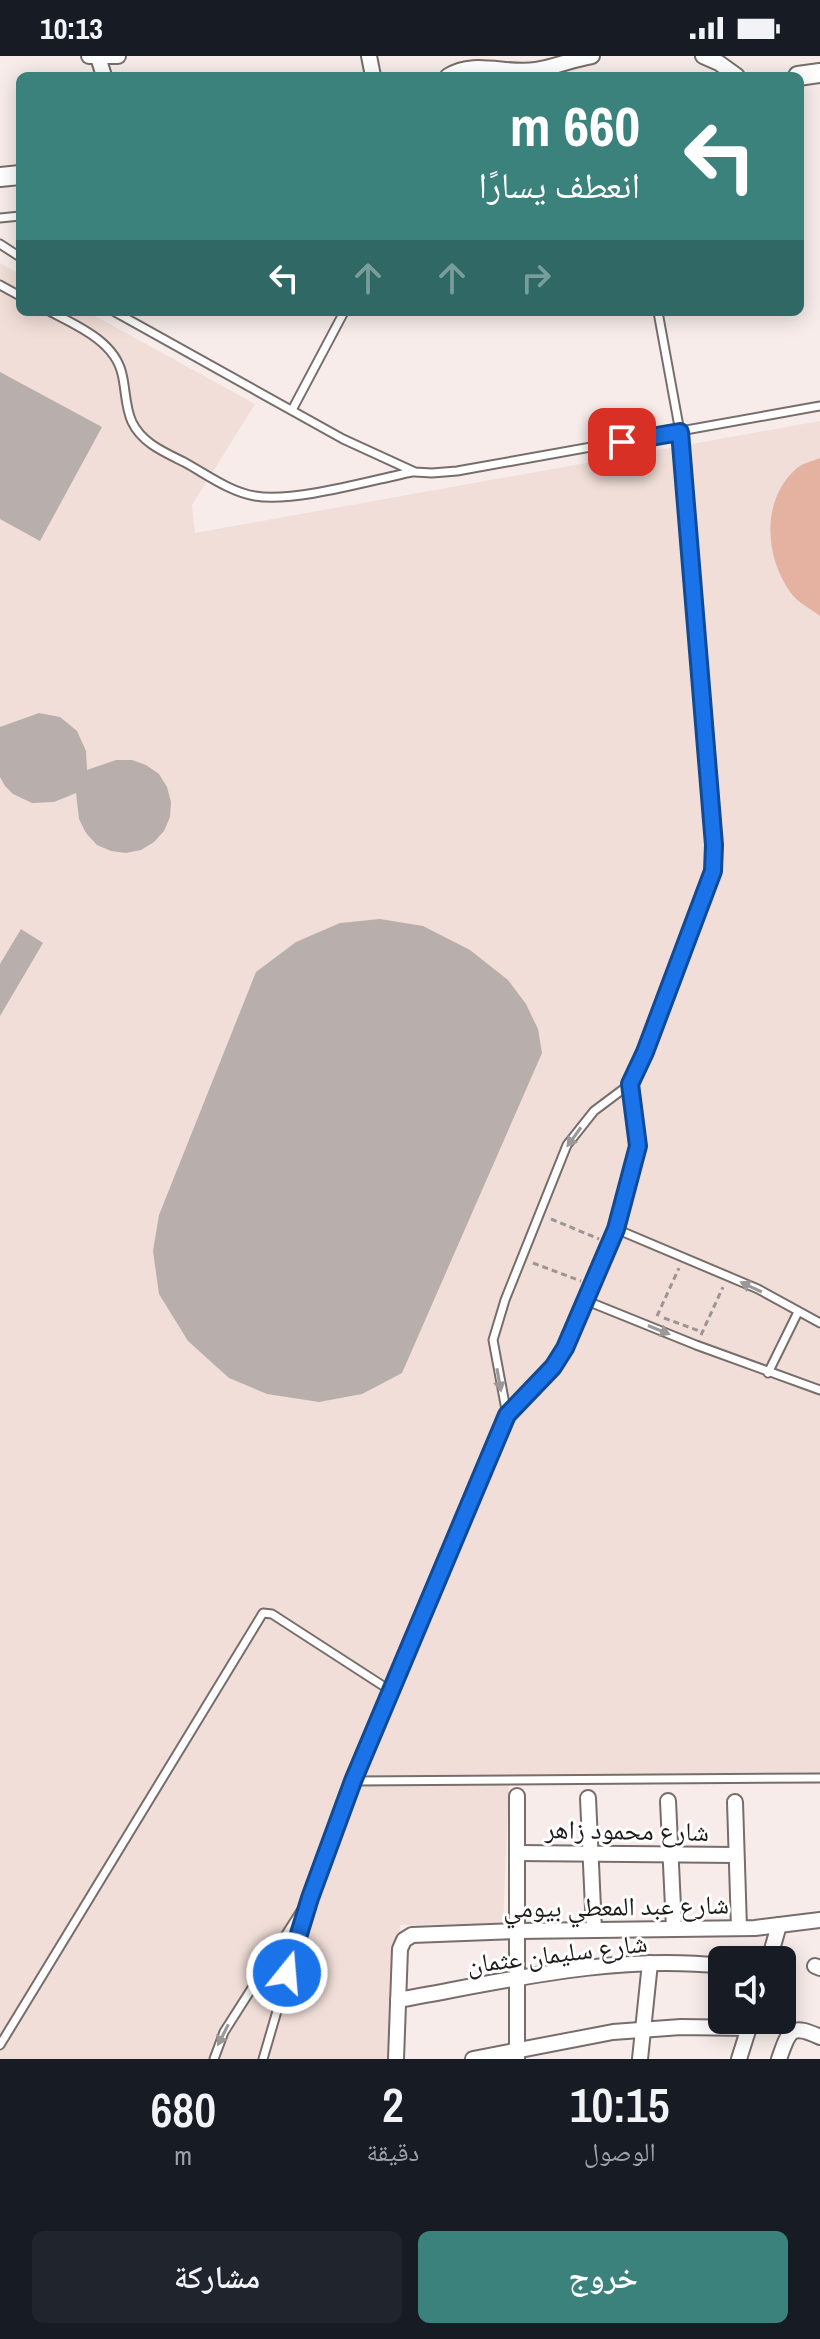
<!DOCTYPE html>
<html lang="ar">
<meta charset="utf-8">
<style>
body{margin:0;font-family:"Archivo Narrow","Noto Naskh Arabic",sans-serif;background:#20242c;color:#f1f3f6;direction:rtl;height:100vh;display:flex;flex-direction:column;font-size:30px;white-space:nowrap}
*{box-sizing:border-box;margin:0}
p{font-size:26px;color:#9ea1a6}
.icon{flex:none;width:44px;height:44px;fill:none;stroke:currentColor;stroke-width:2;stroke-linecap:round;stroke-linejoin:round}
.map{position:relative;height:2003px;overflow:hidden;direction:ltr}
.drawer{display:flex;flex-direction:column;background:#171b24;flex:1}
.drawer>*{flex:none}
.guide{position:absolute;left:16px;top:16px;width:788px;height:244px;border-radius:12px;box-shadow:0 4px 20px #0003;direction:rtl;background:#3b827d;color:#fff;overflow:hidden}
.tools{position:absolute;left:708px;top:1890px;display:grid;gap:16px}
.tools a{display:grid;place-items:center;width:88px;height:88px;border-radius:12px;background:#171b24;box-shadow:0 4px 20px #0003;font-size:40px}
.pin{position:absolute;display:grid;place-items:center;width:68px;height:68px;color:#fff;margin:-34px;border-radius:16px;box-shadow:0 4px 12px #0006}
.me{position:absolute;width:88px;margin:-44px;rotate:17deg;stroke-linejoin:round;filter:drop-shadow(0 0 6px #0008)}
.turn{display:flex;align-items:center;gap:28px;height:168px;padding:0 32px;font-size:36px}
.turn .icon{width:104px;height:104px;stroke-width:2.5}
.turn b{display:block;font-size:56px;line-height:68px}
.lanes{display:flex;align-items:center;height:76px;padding:0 32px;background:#0003;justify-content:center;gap:40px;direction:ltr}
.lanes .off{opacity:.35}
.eta{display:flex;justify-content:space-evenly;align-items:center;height:136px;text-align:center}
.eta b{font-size:48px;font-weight:600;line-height:56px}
.button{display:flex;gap:16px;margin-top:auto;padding:16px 32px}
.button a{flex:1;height:92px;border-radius:12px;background:#3b827d;color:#fff;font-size:32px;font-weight:600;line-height:92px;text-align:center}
.button a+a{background:#20242c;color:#f1f3f6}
.status{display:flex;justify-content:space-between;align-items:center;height:56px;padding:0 40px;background:#171b24;direction:ltr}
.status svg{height:22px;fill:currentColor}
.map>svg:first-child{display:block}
.built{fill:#f1ded8}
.green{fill:#e5b2a2}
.building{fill:#b8aeab}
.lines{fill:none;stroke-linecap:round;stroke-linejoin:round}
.service-casing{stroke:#776d6b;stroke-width:11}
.minor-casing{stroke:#776d6b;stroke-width:18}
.tertiary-casing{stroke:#776d6b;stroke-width:22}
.path{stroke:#9d9593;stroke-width:3;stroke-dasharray:6 4;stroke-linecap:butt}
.service{stroke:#fff;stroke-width:7}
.minor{stroke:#fff;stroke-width:14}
.tertiary{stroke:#fff;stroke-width:18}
.oneway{fill:#9a9898}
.route-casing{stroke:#114b97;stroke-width:20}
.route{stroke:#1a73e8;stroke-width:14}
.labels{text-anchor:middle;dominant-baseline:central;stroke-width:6;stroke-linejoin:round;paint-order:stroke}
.street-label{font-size:26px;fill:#1f1b1a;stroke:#fff}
</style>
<div class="status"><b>10:13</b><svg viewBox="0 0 49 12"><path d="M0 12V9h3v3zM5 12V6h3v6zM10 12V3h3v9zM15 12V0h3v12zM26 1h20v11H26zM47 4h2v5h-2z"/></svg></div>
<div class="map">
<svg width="820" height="2003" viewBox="0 0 820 2003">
<rect width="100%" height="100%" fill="#f7ece9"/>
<!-- built -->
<path class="built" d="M 0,207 L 20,218 L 20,256 L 88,256 L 255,348 L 192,449 L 195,477 L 820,365 L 820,1727 L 509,1727 L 503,1868 L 400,1869 L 388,2003 L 0,2003 Z"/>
<!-- green -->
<path class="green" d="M 820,402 L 820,560 C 811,553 797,546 791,537 C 764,500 761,443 797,412 C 803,407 813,405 820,402 Z"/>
<!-- building -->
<g class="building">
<path d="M 0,316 L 102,371 L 40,485 L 0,463 Z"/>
<path d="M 39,657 L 60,661 L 77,675 L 86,695 L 87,714 L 116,704 L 132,704 L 146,709 L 159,718 L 167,731 L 171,746 L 170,761 L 164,775 L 154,786 L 141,794 L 126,797 L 111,795 L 97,789 L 86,777 L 79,763 L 76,737 L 54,746 L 32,747 L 13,738 L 5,730 L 0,721 L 0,671 Z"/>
<path d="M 380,863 L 423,870 L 470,894 L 508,924 L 526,948 L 538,973 L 542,997 L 402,1317 L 362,1338 L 319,1346 L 267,1338 L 229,1322 L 188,1285 L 159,1238 L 153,1195 L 159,1159 L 256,916 L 296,886 L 340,867 Z"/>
<path d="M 21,873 L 43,887 L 0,960 L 0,908 Z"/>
</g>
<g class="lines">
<defs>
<g id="service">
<path d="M 0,162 L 20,160"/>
<path d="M 0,188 L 20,201"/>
<path d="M 0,229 L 20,240"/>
<path d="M 51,256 C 78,270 115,286 122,318 C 126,334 125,351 132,366 C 142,387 164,396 184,406 C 206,418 230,436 255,440 C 294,447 372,424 412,416"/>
<path d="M 115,256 L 343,383 L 415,416 L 432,417 L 457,415 L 820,350"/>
<path d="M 292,354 L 344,256"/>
<path d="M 616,1173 L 758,1233 L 820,1267"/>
<path d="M 587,1245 L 696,1289 L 820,1334"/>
<path d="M 768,1317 L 798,1256"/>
<path d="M 507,1359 L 493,1284 L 505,1244 L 567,1089 L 594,1055 L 630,1028 L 645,996 L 713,815 L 714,789 L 680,376 L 658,256"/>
<path d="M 353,1725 L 820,1722"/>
<path d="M 0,1989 L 263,1557 L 272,1558 L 391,1635"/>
<path d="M 214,2003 L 224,1976 L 306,1847"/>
<path d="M 263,2003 L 310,1842 L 353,1725 L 507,1359 L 553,1311 L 565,1292 L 616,1173 L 638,1090 L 630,1028"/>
</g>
<g id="minor">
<path d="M 89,0 L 118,0"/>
<path d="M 369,0 L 373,20"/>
<path d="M 703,0 L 719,7 L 737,20"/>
<path d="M 98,1 L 104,20"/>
<path d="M 448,20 C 475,3 506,19 536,14 C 555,11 573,3 592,0"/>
<path d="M 588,1742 L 594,1874"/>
<path d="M 668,1745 L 674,1872"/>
<path d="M 735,1746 L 739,1872"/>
<path d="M 517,1797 L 736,1799"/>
<path d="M 769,1904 L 779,1869"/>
<path d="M 815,1910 L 820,1912"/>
<path d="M 398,1944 C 505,1925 613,1898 722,1910"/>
<path d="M 396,2003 L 400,1893 L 404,1884 L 412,1879 L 517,1875 L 755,1872 L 820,1864"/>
<path d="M 473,2003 L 613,1976 L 681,1971 L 749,1972"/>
<path d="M 517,2003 L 517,1740"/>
<path d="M 640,2003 L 650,1907"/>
<path d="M 739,2003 L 751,1965"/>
<path d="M 779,2003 C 789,1975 790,1967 820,1981"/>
</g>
<g id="tertiary">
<path d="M 798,20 L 820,17"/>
<path d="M 0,121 L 20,119"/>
</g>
</defs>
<!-- service casing -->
<use href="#service" class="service-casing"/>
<!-- minor casing -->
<use href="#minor" class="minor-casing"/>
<!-- tertiary casing -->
<use href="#tertiary" class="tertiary-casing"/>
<!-- path -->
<g class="path">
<path d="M 551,1163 L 599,1183"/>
<path d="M 533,1207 L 581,1225"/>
<path d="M 657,1260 L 679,1212"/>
<path d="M 664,1262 L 702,1276"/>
<path d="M 701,1279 L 723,1231"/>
</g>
<!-- service -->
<use href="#service" class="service"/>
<!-- minor -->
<use href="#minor" class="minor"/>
<!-- tertiary -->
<use href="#tertiary" class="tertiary"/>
</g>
<!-- one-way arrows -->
<defs><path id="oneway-solid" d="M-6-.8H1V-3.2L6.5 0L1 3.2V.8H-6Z" transform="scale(2)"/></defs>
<g class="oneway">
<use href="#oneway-solid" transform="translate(574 1081) rotate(126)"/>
<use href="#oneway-solid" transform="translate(751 1231) rotate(-155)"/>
<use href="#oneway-solid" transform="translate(659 1274) rotate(22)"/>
<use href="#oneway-solid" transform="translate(499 1324) rotate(80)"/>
<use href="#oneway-solid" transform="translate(223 1979) rotate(117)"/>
</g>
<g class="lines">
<defs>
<path id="route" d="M 287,1917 L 310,1842 L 353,1725 L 507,1359 L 553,1311 L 565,1292 L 616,1173 L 638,1090 L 630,1028 L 645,996 L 713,815 L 714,789 L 680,376 L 622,386"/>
</defs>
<!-- route casing -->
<use href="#route" class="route-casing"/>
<!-- route -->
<use href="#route" class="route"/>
</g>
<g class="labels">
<!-- street labels -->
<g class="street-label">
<text transform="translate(627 1774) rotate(1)">شارع محمود زاهر</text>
<text transform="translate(616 1850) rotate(-1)">شارع عبد المعطي بيومي</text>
<text transform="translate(557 1897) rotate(-7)">شارع سليمان عثمان</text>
</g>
</g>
</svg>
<div class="tools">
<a><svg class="icon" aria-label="sound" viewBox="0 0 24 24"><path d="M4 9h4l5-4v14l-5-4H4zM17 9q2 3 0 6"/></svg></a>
</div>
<div class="pin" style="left:622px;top:386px;background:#d93025"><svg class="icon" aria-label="arrive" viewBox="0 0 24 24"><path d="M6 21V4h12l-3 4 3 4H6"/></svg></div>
<svg class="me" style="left:287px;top:1917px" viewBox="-20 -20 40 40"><circle r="17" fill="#1a73e8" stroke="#fff" stroke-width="3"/><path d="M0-11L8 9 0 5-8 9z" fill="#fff"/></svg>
<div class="guide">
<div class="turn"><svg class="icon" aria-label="left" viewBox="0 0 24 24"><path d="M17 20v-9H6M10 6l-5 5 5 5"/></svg><div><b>660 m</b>انعطف يسارًا</div></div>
<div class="lanes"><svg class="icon" aria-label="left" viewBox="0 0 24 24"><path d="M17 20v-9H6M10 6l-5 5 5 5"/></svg><svg class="icon off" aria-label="ahead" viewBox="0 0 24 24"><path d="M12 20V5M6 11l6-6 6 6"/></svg><svg class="icon off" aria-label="ahead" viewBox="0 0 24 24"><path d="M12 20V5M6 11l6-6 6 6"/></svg><svg class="icon off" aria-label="right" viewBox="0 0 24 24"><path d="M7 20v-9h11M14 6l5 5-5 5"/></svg></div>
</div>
</div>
<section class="drawer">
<div class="eta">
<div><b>10:15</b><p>الوصول</p></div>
<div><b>2</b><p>دقيقة</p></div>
<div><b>680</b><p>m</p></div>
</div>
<div class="button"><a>خروج</a><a>مشاركة</a></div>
</section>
